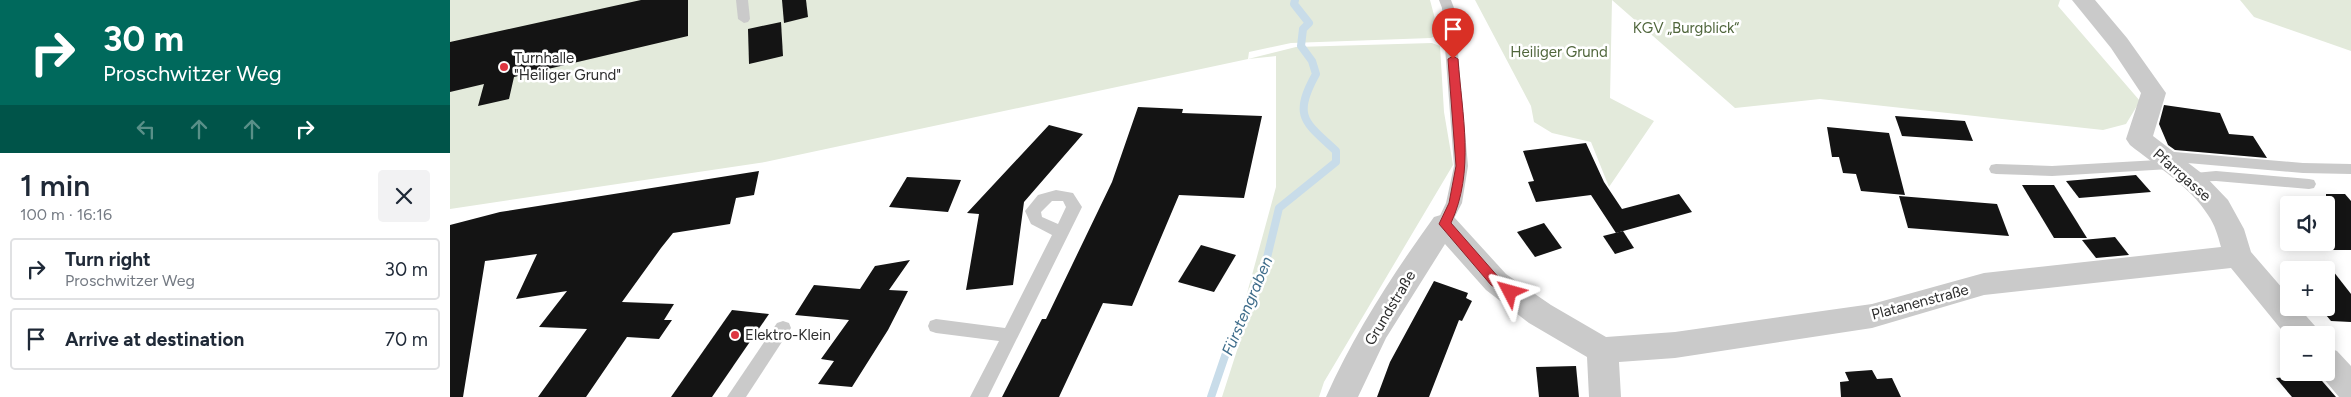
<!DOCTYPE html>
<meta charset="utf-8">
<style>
body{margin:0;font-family:Figtree,sans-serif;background:#f2f2f3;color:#1f2937;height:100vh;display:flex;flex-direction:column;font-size:19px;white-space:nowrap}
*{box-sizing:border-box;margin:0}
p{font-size:16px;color:#747a83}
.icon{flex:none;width:28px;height:28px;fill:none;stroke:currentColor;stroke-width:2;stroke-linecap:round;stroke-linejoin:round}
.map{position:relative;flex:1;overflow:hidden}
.panel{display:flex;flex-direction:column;background:#fff;width:450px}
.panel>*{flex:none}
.hud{background:#00695c;color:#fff;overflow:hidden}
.controls{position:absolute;left:1830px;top:196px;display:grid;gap:10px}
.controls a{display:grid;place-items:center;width:55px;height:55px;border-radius:5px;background:#fff;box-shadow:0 2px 12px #0003;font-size:25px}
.pin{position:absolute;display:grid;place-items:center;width:42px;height:42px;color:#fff;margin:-51px -21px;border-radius:50% 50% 50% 0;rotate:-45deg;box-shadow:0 0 5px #0007}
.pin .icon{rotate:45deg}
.me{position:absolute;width:55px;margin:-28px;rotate:309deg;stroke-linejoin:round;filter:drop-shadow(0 0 4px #0008)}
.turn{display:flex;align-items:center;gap:18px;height:105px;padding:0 20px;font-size:22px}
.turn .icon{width:65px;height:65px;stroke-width:2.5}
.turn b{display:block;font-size:35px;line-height:42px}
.lanes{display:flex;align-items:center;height:48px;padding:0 20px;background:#0003;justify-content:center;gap:25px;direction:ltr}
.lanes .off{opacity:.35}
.round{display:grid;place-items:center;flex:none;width:52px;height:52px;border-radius:5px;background:#f2f2f3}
.summary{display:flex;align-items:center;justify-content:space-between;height:85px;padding:0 20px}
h1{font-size:30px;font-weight:600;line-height:38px}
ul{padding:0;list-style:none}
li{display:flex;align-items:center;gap:15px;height:62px;margin:0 10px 8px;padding:0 10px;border:2px solid #e0e1e3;border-radius:5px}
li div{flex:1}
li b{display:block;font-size:19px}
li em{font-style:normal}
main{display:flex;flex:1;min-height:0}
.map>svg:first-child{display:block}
.green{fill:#e3eadb}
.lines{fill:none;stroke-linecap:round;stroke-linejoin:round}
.stream{stroke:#c8dce9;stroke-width:8}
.building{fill:#141414}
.service{fill:#cacaca;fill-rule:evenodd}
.minor{fill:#cacaca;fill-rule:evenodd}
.route{fill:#dd3641;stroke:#90232a}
.poi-dot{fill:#dd3641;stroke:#fff;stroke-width:2}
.labels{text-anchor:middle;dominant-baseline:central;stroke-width:5;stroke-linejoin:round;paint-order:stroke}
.park-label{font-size:15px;fill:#50663c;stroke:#fff}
.poi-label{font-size:15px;fill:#2d2d2d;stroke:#fff;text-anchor:start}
.street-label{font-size:15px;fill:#2d2d2d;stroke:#fff}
.water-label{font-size:16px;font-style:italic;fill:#3f6d8b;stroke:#fff}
</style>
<main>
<section class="panel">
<div class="hud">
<div class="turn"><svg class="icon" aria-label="right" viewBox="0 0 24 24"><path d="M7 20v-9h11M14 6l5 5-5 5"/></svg><div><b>30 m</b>Proschwitzer Weg</div></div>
<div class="lanes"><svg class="icon off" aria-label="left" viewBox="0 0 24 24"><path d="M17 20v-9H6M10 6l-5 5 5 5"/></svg><svg class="icon off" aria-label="ahead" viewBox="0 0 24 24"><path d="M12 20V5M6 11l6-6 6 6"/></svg><svg class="icon off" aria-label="ahead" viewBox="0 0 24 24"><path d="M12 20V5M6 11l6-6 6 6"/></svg><svg class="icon" aria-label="right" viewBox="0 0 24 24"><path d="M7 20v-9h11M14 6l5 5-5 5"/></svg></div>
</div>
<div class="summary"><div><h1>1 min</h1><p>100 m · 16:16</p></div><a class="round"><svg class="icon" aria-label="close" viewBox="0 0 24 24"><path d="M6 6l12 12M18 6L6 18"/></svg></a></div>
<ul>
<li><svg class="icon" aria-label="right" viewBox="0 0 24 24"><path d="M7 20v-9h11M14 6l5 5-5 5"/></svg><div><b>Turn right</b><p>Proschwitzer Weg</p></div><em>30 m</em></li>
<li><svg class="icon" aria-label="arrive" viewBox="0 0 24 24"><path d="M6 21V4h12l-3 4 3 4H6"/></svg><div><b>Arrive at destination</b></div><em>70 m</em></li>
</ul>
</section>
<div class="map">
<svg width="1901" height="397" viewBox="0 0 1901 397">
<rect width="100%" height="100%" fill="#fff"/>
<!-- green -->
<g class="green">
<path d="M 0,0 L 980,0 L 989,34 L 981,38 L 841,43 L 799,52 L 798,59 L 846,47 L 982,43 L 990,46 L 994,112 L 1003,165 L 874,382 L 869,397 L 772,397 L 790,341 L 787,330 L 826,187 L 826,56 L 798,59 L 315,162 L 0,209 Z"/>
<path d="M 1025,0 L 1610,0 L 1608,6 L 1690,101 L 1676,124 L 1653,130 L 1370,99 L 1285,108 L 1162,0 L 1160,98 L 1204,121 L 1159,187 L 1141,142 L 1102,133 L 1084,122 L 1081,106 Z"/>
<path d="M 1790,0 L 1901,0 L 1901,51 L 1804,17 Z"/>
</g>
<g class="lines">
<!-- stream -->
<path class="stream" d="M 761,397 L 775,356 L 814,270 L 829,208 L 886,162 L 886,151 C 855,122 842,117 866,74 L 862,61 L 851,46 L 853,29 L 859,23 L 844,4 L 845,0"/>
</g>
<!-- building -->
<g class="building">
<path d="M 191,0 L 238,0 L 238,36 L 64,77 L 59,99 L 28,106 L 34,84 L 0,92 L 0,42 Z"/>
<path d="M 332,0 L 356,0 L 358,17 L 334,23 Z"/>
<path d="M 331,22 L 333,56 L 299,64 L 298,29 Z"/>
<path d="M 1714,105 L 1770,113 L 1779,134 L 1803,136 L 1817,158 L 1725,150 L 1718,145 L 1709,124 Z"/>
<path d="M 688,107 L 733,109 L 732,113 L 812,116 L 794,198 L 729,195 L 682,306 L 653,303 L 609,397 L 552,397 L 592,319 L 596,319 L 662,182 Z"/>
<path d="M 1445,116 L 1515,121 L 1523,141 L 1452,136 Z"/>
<path d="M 599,125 L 633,134 L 574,202 L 563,285 L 516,290 L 529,214 L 517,213 Z"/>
<path d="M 1377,127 L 1439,133 L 1455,195 L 1411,191 L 1406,174 L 1393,173 L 1389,157 L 1382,157 Z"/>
<path d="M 1136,143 L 1154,182 L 1172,209 L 1229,194 L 1242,212 L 1166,233 L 1141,195 L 1086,202 L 1078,182 L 1084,181 L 1073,151 Z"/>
<path d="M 309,171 L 304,195 L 286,198 L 280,224 L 223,233 L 211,248 L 172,302 L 224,304 L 214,320 L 222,320 L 209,339 L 177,337 L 136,397 L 88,397 L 137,329 L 89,327 L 117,291 L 66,299 L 87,254 L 35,261 L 13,397 L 0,397 L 0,225 L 50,212 Z"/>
<path d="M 1686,175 L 1701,192 L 1629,198 L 1616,181 Z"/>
<path d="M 457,177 L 511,180 L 498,212 L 439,207 Z"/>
<path d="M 1572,185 L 1604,185 L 1637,238 L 1604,238 Z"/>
<path d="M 1876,194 L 1895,194 L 1901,201 L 1901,250 L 1876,250 Z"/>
<path d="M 1449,196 L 1547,204 L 1559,236 L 1458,228 Z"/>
<path d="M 1094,223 L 1112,248 L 1085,257 L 1067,232 Z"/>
<path d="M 1173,231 L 1184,248 L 1165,254 L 1153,236 Z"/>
<path d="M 1665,237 L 1679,255 L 1646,258 L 1632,240 Z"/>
<path d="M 751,245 L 786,255 L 764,292 L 728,282 Z"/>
<path d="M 460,260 L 439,290 L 458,291 L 438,330 L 402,387 L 368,384 L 384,361 L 371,359 L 399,320 L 345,315 L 364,285 L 410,289 L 425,266 Z"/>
<path d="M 1876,262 L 1901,294 L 1901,322 L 1881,321 L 1876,315 Z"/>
<path d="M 984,281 L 1018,293 L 1016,298 L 1022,301 L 1012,321 L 1009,320 L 979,397 L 927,397 L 940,362 Z"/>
<path d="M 282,310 L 319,314 L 262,397 L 221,397 Z"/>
<path d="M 1126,366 L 1129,397 L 1089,397 L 1086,367 Z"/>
<path d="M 1422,370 L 1427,379 L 1442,378 L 1451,397 L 1391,397 L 1390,382 L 1399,381 L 1395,372 Z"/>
<path d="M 1866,374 L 1886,397 L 1842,397 L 1826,378 Z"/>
</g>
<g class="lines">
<!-- service -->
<g class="service">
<path d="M 286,0 L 298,0 L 300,19 L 298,22 L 294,23 L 288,19 Z"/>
<path d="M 989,0 L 1001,0 L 1004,8 L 1018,166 L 1012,203 L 999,228 L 994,230 L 989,228 L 986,224 L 996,203 L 1004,166 L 992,8 Z"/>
<path d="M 1713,151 L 1853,163 L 1901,164 L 1901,174 L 1853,173 L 1726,162 L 1725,168 L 1720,169 L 1602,176 L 1546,174 L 1541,173 L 1539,169 L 1541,165 L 1546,164 L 1602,166 L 1708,160 L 1706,156 L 1708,152 Z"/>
<path d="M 1766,171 L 1859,179 L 1864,180 L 1866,184 L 1864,188 L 1859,189 L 1766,181 L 1734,182 L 1732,178 L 1734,174 Z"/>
<path d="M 606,190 L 623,193 L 632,207 L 538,397 L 520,397 L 549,341 L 486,333 L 480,331 L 478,326 L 480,321 L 486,319 L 555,328 L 602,235 L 581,224 L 575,211 L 588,195 ZM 602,201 L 613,201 L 616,207 L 608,224 L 592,217 L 591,212 Z"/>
<path d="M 333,321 L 339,323 L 341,328 L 296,397 L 277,397 L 327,323 Z"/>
</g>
<!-- minor -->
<g class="minor">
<path d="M 1622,0 L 1645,0 L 1677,38 L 1716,93 L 1703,136 L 1754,175 L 1778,200 L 1794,229 L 1801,252 L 1839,296 L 1839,308 L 1849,308 L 1865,326 L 1869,335 L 1839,335 L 1839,339 L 1781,268 L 1534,295 L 1422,328 L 1225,358 L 1169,362 L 1171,397 L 1139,397 L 1137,357 L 1079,323 L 1036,290 L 995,244 L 936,338 L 908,397 L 876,397 C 905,332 943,274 984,217 L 994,214 L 1004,217 L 1056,274 L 1101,305 L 1156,337 L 1225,332 L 1422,304 L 1534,273 L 1771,247 C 1768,236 1765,225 1758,215 C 1740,186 1706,166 1680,145 L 1676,139 L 1691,93 L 1661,48 Z"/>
<path d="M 1876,347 L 1887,351 L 1901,366 L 1901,397 L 1889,397 L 1868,372 L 1876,372 Z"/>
</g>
</g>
<!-- route -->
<path class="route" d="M 1003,56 L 1008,59 C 1012,115 1025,171 1001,223 L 1050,279 L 1067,292 L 1060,297 L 1041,285 L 989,224 L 999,203 L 1006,166 L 998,59 Z"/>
<!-- markers -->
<g class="poi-dot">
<circle cx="54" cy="67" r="5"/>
<circle cx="285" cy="335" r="5"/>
</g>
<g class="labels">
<!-- park labels -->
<g class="park-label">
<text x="1236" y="28">KGV „Burgblick“</text>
<text x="1109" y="52">Heiliger Grund</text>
</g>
<!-- poi labels -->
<g class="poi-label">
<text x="64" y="58">Turnhalle<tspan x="64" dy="17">"Heiliger Grund"</tspan></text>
<text x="295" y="335">Elektro-Klein</text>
</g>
<!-- street labels -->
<g class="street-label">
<text transform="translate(1732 175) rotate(41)">Pfarrgasse</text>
<text transform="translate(1470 302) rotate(-15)">Platanenstraße</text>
<text transform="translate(940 308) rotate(-59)">Grundstraße</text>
</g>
<!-- water labels -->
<g class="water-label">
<text transform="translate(797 306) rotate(-67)">Fürstengraben</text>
</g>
</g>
</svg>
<div class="controls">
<a><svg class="icon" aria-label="sound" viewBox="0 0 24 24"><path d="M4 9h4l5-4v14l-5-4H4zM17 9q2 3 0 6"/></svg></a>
<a>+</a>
<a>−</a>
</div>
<div class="pin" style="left:1003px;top:59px;background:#d93025"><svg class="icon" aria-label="arrive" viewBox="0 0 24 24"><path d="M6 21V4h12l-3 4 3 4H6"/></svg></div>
<svg class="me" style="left:1060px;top:292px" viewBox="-20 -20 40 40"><path d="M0-17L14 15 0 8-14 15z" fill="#dd3641" stroke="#fff" stroke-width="4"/></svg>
</div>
</main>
